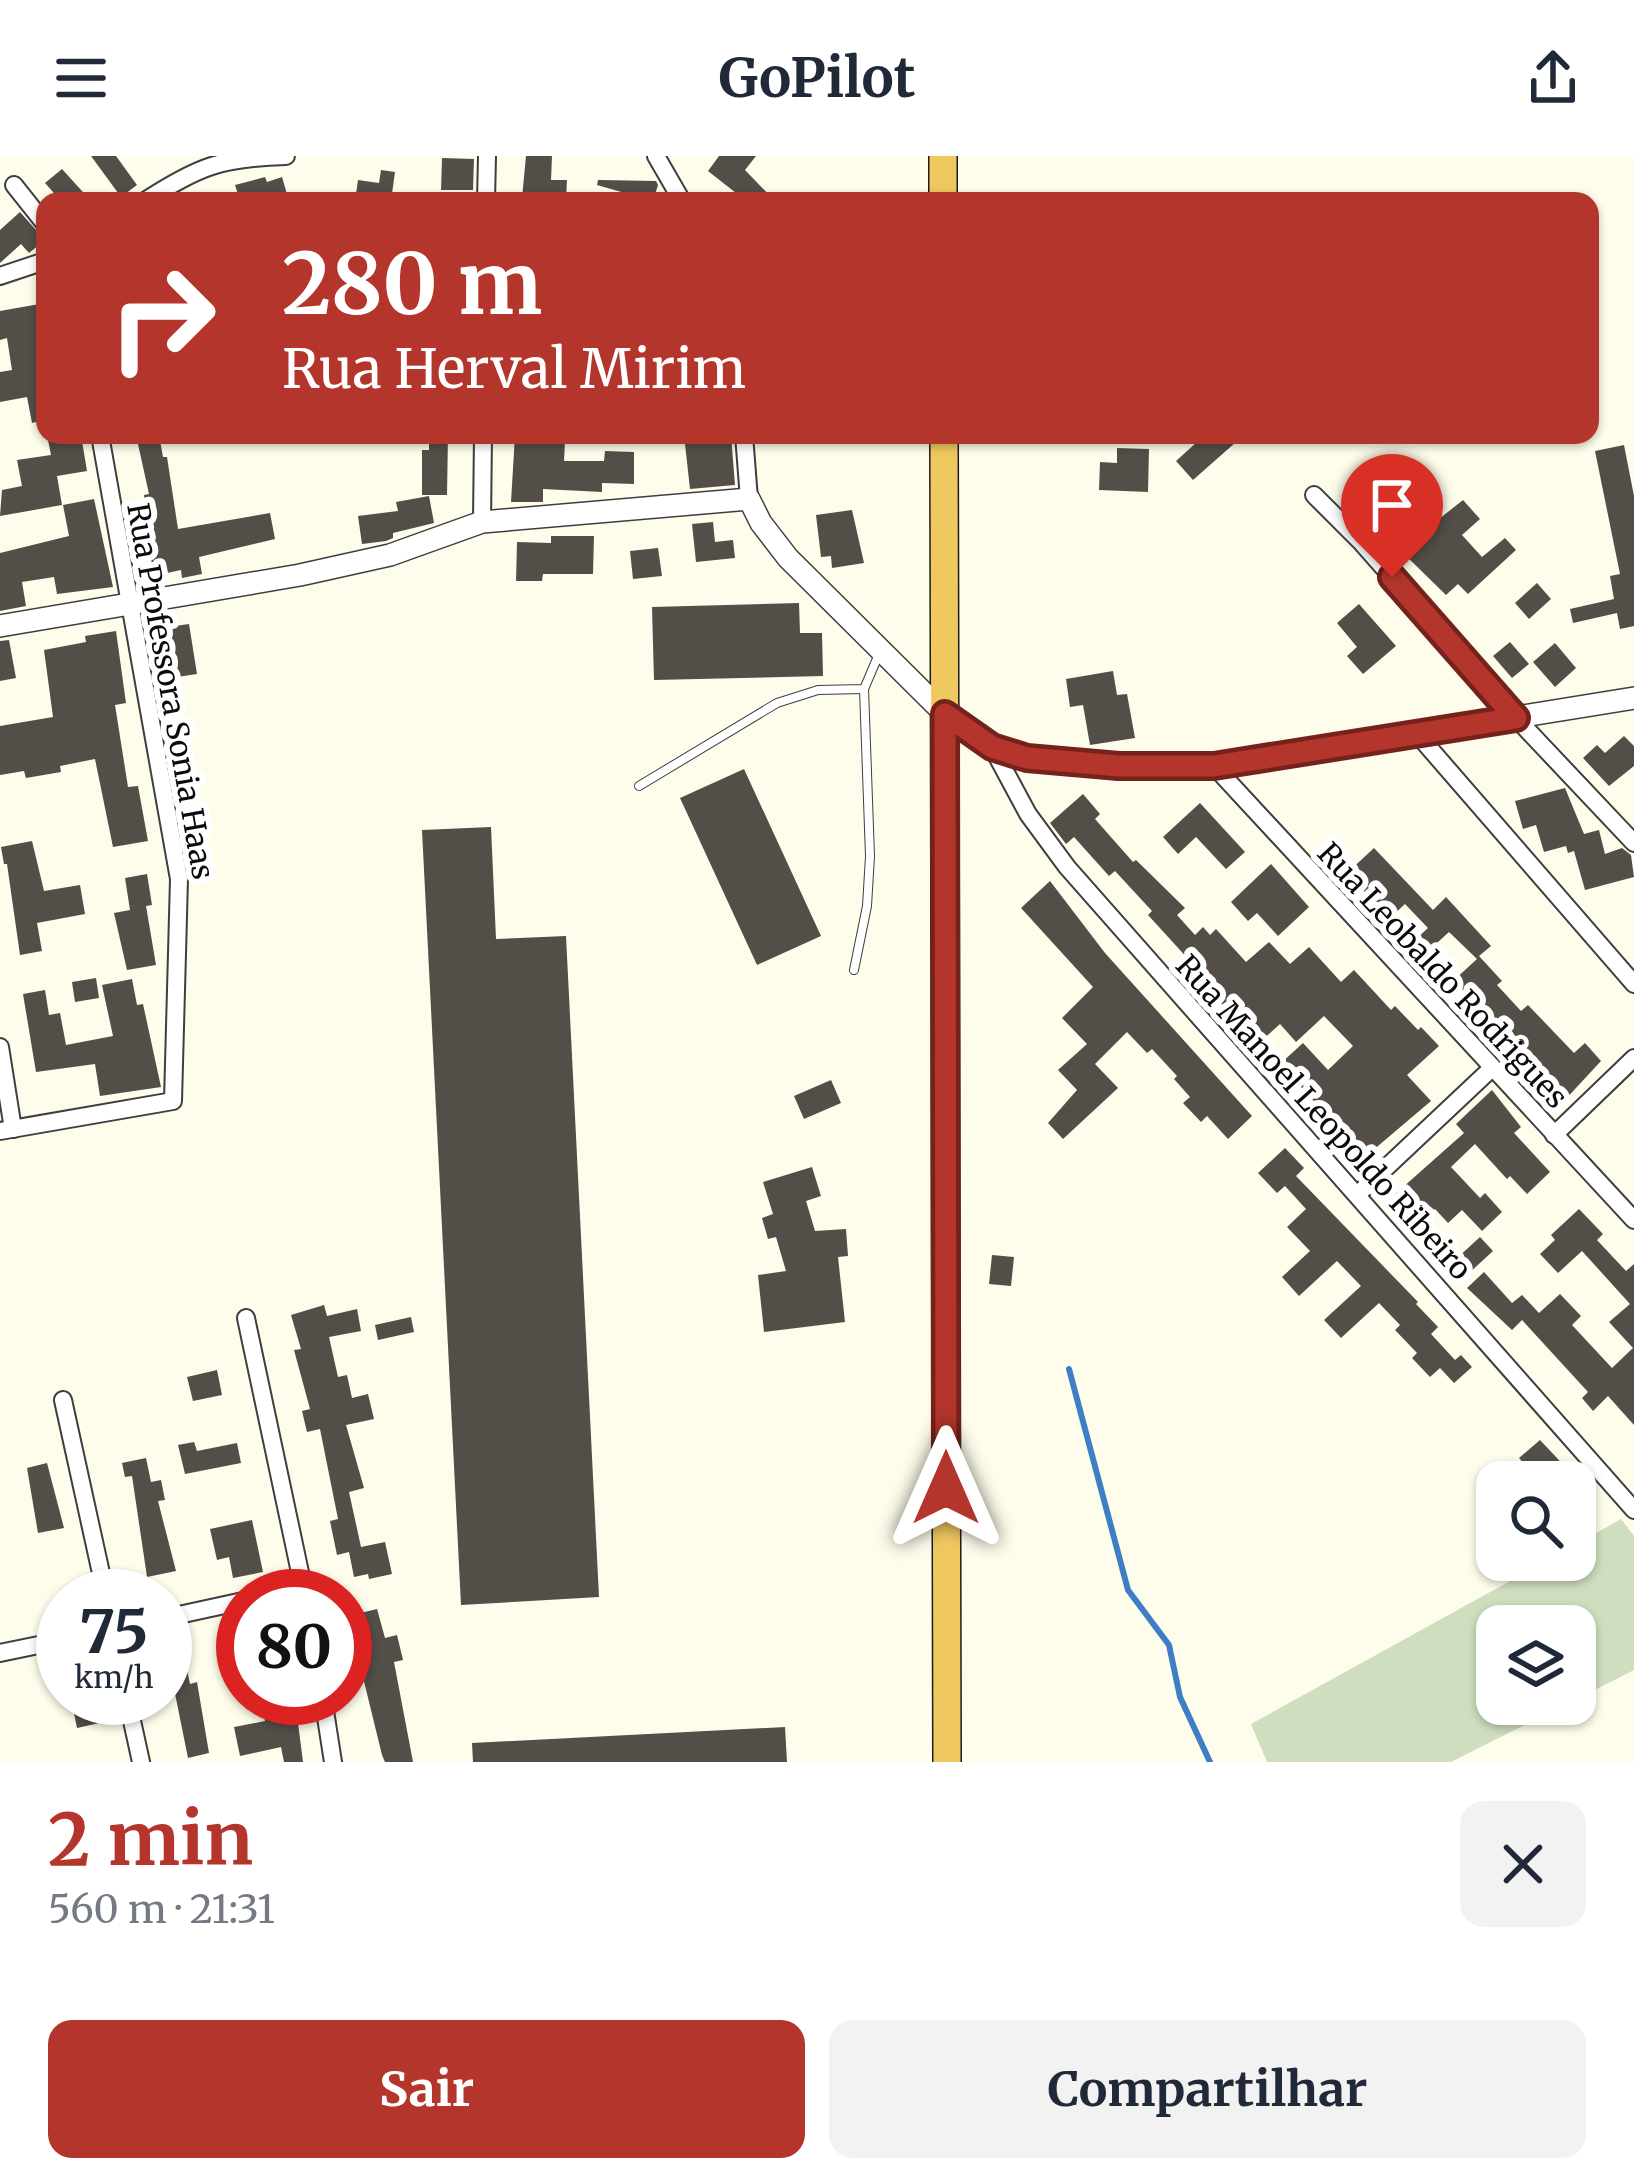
<!DOCTYPE html>
<html lang="pt">
<meta charset="utf-8">
<style>
body{margin:0;font-family:Merriweather,serif;background:#f2f2f3;color:#1f2937;height:100vh;display:flex;flex-direction:column;font-size:45px;white-space:nowrap}
*{box-sizing:border-box;margin:0}
p{font-size:39px;color:#747a83}
.icon{flex:none;width:66px;height:66px;fill:none;stroke:currentColor;stroke-width:2;stroke-linecap:round;stroke-linejoin:round}
.map{position:relative;height:1606px;overflow:hidden}
.drawer{display:flex;flex-direction:column;background:#fff;flex:1}
.drawer>*{flex:none}
.banner{position:absolute;left:36px;top:36px;width:1563px;height:252px;border-radius:24px;box-shadow:0 3px 9px #0004;background:#b3352b;color:#fff;overflow:hidden}
.tools{position:absolute;left:1476px;top:1305px;display:grid;gap:24px}
.tools a{display:grid;place-items:center;width:120px;height:120px;border-radius:24px;background:#fff;box-shadow:0 3px 9px #0004;font-size:60px}
.speed{position:absolute;left:36px;top:1413px;display:flex;gap:24px;font-size:60px;font-weight:700;text-align:center}
.speed>*{display:grid;place-content:center;width:156px;height:156px;border-radius:50%;background:#fff;box-shadow:0 3px 9px #0004;line-height:1}
.speed small{font-size:30px;font-weight:400}
.speed .limit{border:18px solid #d22;background:#fff;color:#111}
.pin{position:absolute;display:grid;place-items:center;width:102px;height:102px;color:#fff;margin:-123px -51px;border-radius:50% 50% 50% 0;rotate:-45deg;box-shadow:0 0 12px #0007}
.pin .icon{rotate:45deg}
.me{position:absolute;width:132px;margin:-66px;rotate:0deg;stroke-linejoin:round;filter:drop-shadow(0 0 9px #0008)}
.turn{display:flex;align-items:center;gap:42px;height:252px;padding:0 48px;font-size:54px}
.turn .icon{width:156px;height:156px;stroke-width:2.5}
.turn b{display:block;font-size:84px;line-height:102px}
.round{display:grid;place-items:center;flex:none;width:126px;height:126px;border-radius:24px;background:#f2f2f3}
.headline{display:flex;align-items:center;justify-content:space-between;height:204px;padding:0 48px}
h1{font-size:72px;font-weight:700;line-height:90px;color:#b3352b}
.cta{display:flex;gap:24px;margin-top:auto;padding:24px 48px}
.cta a{flex:1;height:138px;border-radius:24px;background:#b3352b;color:#fff;font-size:48px;font-weight:700;line-height:138px;text-align:center}
.cta a+a{background:#f2f2f3;color:#1f2937}
header{display:flex;justify-content:space-between;align-items:center;height:156px;padding:0 48px;background:#fff;font-size:54px;font-weight:700}
.map>svg:first-child{display:block}
.cemetery{fill:#cfdebe}
.lines{fill:none;stroke-linecap:round;stroke-linejoin:round}
.stream{stroke:#3d7ec5;stroke-width:6}
.building{fill:#534e48}
.service-casing{stroke:#3e3e3e;stroke-width:10}
.minor-casing{stroke:#3e3e3e;stroke-width:20}
.tertiary-casing{stroke:#3e3e3e;stroke-width:24}
.trunk-casing{stroke:#1c1c1c;stroke-width:30}
.service{stroke:#fff;stroke-width:8}
.minor{stroke:#fff;stroke-width:16}
.tertiary{stroke:#fff;stroke-width:21}
.trunk{stroke:#efc860;stroke-width:27}
.route-casing{stroke:#74221c;stroke-width:30}
.route{stroke:#b3352b;stroke-width:21}
.labels{text-anchor:middle;dominant-baseline:central;stroke-width:12;stroke-linejoin:round;paint-order:stroke}
.street-label{font-size:30px;fill:#0b0b0b;stroke:#fff}
</style>
<header><svg class="icon" aria-label="menu" viewBox="0 0 24 24"><path d="M4 6h16M4 12h16M4 18h16"/></svg>GoPilot<svg class="icon" aria-label="share" viewBox="0 0 24 24"><path d="M12 15V3M7 8l5-5 5 5M5 13v7h14v-7"/></svg></header>
<div class="map">
<svg width="1634" height="1606" viewBox="0 0 1634 1606">
<rect width="100%" height="100%" fill="#fefcea"/>
<!-- cemetery -->
<path class="cemetery" d="M 1621,1363 L 1634,1380 L 1634,1514 L 1575,1544 L 1575,1470 L 1497,1470 L 1497,1548 L 1566,1548 L 1451,1606 L 1267,1606 L 1251,1568 L 1548,1404 L 1575,1404 L 1575,1389 Z"/>
<g class="lines">
<!-- stream -->
<path class="stream" d="M 1069,1213 L 1128,1434 L 1169,1489 L 1180,1541 L 1210,1606"/>
</g>
<!-- building -->
<g class="building">
<path d="M 91,0 L 116,0 L 137,29 L 121,41 Z"/>
<path d="M 526,0 L 552,0 L 551,24 L 567,24 L 566,43 L 522,42 Z"/>
<path d="M 719,0 L 756,0 L 745,14 L 775,45 L 727,45 L 736,37 L 708,15 Z"/>
<path d="M 442,2 L 474,3 L 473,34 L 441,34 Z"/>
<path d="M 62,13 L 91,45 L 61,45 L 45,27 Z"/>
<path d="M 381,14 L 395,16 L 391,45 L 355,45 L 358,24 L 379,27 Z"/>
<path d="M 265,21 L 267,26 L 282,21 L 289,45 L 240,45 L 235,29 Z"/>
<path d="M 598,24 L 656,25 L 658,29 L 653,45 L 597,29 Z"/>
<path d="M 20,56 L 45,84 L 29,97 L 21,88 L 0,107 L 0,74 Z"/>
<path d="M 45,147 L 45,264 L 32,267 L 27,241 L 0,246 L 0,216 L 12,214 L 7,182 L 0,184 L 0,155 Z"/>
<path d="M 47,279 L 81,279 L 87,315 L 57,320 L 62,349 L 0,360 L 2,334 L 22,330 L 17,304 L 51,299 Z"/>
<path d="M 136,279 L 159,279 L 163,301 L 167,301 L 178,373 L 270,357 L 275,383 L 199,401 L 202,418 L 182,422 L 181,414 L 153,420 L 144,339 L 149,338 Z"/>
<path d="M 429,279 L 448,279 L 447,339 L 422,339 L 422,294 L 429,294 Z"/>
<path d="M 515,279 L 545,279 L 545,285 L 565,285 L 564,305 L 604,305 L 605,295 L 634,296 L 634,328 L 602,327 L 602,336 L 543,333 L 543,346 L 511,346 Z"/>
<path d="M 684,279 L 701,282 L 731,279 L 735,329 L 690,333 Z"/>
<path d="M 1188,279 L 1244,279 L 1193,324 L 1176,305 L 1196,287 Z"/>
<path d="M 1624,289 L 1634,340 L 1634,470 L 1620,473 L 1617,457 L 1573,467 L 1570,453 L 1614,443 L 1610,420 L 1620,418 L 1595,295 Z"/>
<path d="M 1117,292 L 1149,293 L 1148,336 L 1099,334 L 1100,306 L 1117,307 Z"/>
<path d="M 429,340 L 434,367 L 393,377 L 393,382 L 386,385 L 362,388 L 358,360 L 398,355 L 396,346 Z"/>
<path d="M 94,343 L 113,431 L 57,438 L 54,421 L 22,426 L 26,450 L 0,455 L 0,397 L 69,380 L 63,349 Z"/>
<path d="M 1463,344 L 1480,363 L 1462,379 L 1482,401 L 1505,382 L 1516,394 L 1468,438 L 1458,428 L 1446,439 L 1400,394 Z"/>
<path d="M 852,354 L 864,407 L 832,412 L 831,400 L 821,401 L 816,359 Z"/>
<path d="M 713,366 L 715,386 L 733,384 L 735,402 L 696,406 L 692,368 Z"/>
<path d="M 551,380 L 594,380 L 593,418 L 543,418 L 542,425 L 516,425 L 517,386 L 551,387 Z"/>
<path d="M 658,392 L 662,420 L 633,423 L 630,395 Z"/>
<path d="M 1537,427 L 1551,443 L 1529,463 L 1515,447 Z"/>
<path d="M 799,447 L 800,477 L 822,477 L 823,520 L 654,524 L 652,451 Z"/>
<path d="M 1359,448 L 1396,490 L 1363,518 L 1347,500 L 1357,491 L 1337,467 Z"/>
<path d="M 189,468 L 197,518 L 170,522 L 161,472 Z"/>
<path d="M 116,475 L 126,547 L 115,549 L 128,631 L 138,630 L 148,685 L 113,691 L 95,603 L 60,610 L 61,616 L 26,622 L 24,615 L 0,619 L 0,570 L 53,561 L 44,494 L 86,486 L 85,480 Z"/>
<path d="M 9,484 L 16,522 L 0,525 L 0,485 Z"/>
<path d="M 1510,486 L 1529,508 L 1512,522 L 1493,500 Z"/>
<path d="M 1555,487 L 1576,512 L 1555,531 L 1533,506 Z"/>
<path d="M 1113,515 L 1117,539 L 1127,538 L 1135,582 L 1090,589 L 1083,549 L 1070,551 L 1066,523 Z"/>
<path d="M 1624,580 L 1634,590 L 1634,610 L 1609,630 L 1583,602 L 1597,589 L 1605,597 Z"/>
<path d="M 744,613 L 821,780 L 757,809 L 680,642 Z"/>
<path d="M 1565,632 L 1584,678 L 1599,674 L 1605,698 L 1622,692 L 1631,699 L 1634,721 L 1585,734 L 1574,695 L 1568,697 L 1566,690 L 1544,696 L 1536,669 L 1523,673 L 1515,645 Z"/>
<path d="M 1083,638 L 1100,658 L 1095,663 L 1133,706 L 1136,704 L 1185,752 L 1177,759 L 1195,779 L 1203,771 L 1210,779 L 1216,773 L 1246,806 L 1269,786 L 1290,808 L 1309,791 L 1341,826 L 1354,814 L 1391,854 L 1395,850 L 1418,874 L 1421,871 L 1439,890 L 1407,919 L 1431,945 L 1365,1001 L 1280,908 L 1303,887 L 1328,914 L 1353,890 L 1324,860 L 1296,886 L 1280,868 L 1259,887 L 1218,844 L 1222,840 L 1148,759 L 1152,755 L 1115,715 L 1109,720 L 1074,681 L 1066,688 L 1050,667 Z"/>
<path d="M 1200,647 L 1245,696 L 1226,713 L 1196,681 L 1178,698 L 1163,681 Z"/>
<path d="M 491,671 L 496,783 L 566,780 L 599,1441 L 461,1449 L 422,674 Z"/>
<path d="M 32,685 L 44,735 L 80,729 L 85,758 L 37,767 L 42,795 L 20,799 L 7,708 L 4,708 L 1,691 Z"/>
<path d="M 1374,692 L 1433,754 L 1446,741 L 1491,790 L 1479,800 L 1502,825 L 1497,829 L 1521,855 L 1528,849 L 1574,897 L 1585,887 L 1601,905 L 1563,946 L 1519,897 L 1526,891 L 1453,825 L 1477,803 L 1449,776 L 1425,798 L 1414,785 L 1428,772 L 1405,748 L 1391,761 L 1346,718 Z"/>
<path d="M 1271,708 L 1309,751 L 1278,780 L 1257,757 L 1248,765 L 1231,746 Z"/>
<path d="M 147,718 L 152,749 L 146,750 L 156,809 L 127,814 L 114,757 L 130,754 L 125,722 Z"/>
<path d="M 1050,725 L 1105,797 L 1252,960 L 1228,983 L 1207,960 L 1201,966 L 1183,947 L 1190,941 L 1174,923 L 1177,920 L 1152,893 L 1147,897 L 1127,876 L 1095,908 L 1118,932 L 1063,983 L 1048,967 L 1077,934 L 1058,914 L 1087,888 L 1062,862 L 1093,831 L 1021,752 Z"/>
<path d="M 96,822 L 99,842 L 75,846 L 72,826 Z"/>
<path d="M 132,823 L 137,849 L 143,848 L 161,931 L 100,940 L 95,908 L 36,916 L 23,838 L 45,834 L 49,859 L 60,857 L 66,889 L 113,880 L 102,829 Z"/>
<path d="M 831,924 L 841,947 L 804,963 L 794,940 Z"/>
<path d="M 1492,934 L 1521,971 L 1514,977 L 1550,1016 L 1527,1038 L 1510,1020 L 1507,1023 L 1475,988 L 1451,1011 L 1480,1042 L 1485,1037 L 1502,1056 L 1482,1075 L 1462,1054 L 1448,1067 L 1435,1053 L 1429,1057 L 1423,1049 L 1412,1060 L 1393,1040 L 1464,977 L 1456,968 Z"/>
<path d="M 1285,992 L 1304,1012 L 1296,1020 L 1418,1146 L 1416,1148 L 1438,1171 L 1431,1178 L 1455,1204 L 1461,1199 L 1472,1211 L 1454,1227 L 1440,1212 L 1430,1221 L 1412,1202 L 1417,1197 L 1395,1174 L 1400,1169 L 1379,1147 L 1341,1182 L 1324,1164 L 1361,1130 L 1337,1105 L 1299,1140 L 1282,1121 L 1310,1095 L 1287,1071 L 1306,1053 L 1285,1030 L 1277,1037 L 1258,1017 Z"/>
<path d="M 812,1011 L 821,1040 L 806,1045 L 815,1075 L 846,1073 L 848,1100 L 838,1101 L 845,1166 L 764,1176 L 758,1119 L 786,1115 L 776,1081 L 768,1083 L 762,1062 L 773,1058 L 763,1026 Z"/>
<path d="M 1579,1053 L 1603,1078 L 1597,1084 L 1626,1115 L 1634,1108 L 1634,1269 L 1608,1240 L 1593,1255 L 1582,1242 L 1588,1236 L 1522,1164 L 1512,1174 L 1467,1132 L 1484,1116 L 1512,1147 L 1522,1139 L 1539,1157 L 1560,1138 L 1581,1160 L 1572,1169 L 1612,1212 L 1633,1192 L 1609,1166 L 1630,1148 L 1582,1095 L 1558,1117 L 1540,1098 L 1555,1084 L 1551,1079 Z"/>
<path d="M 1480,1081 L 1493,1095 L 1468,1118 L 1455,1104 Z"/>
<path d="M 992,1099 L 1014,1101 L 1011,1130 L 989,1128 Z"/>
<path d="M 324,1149 L 327,1160 L 357,1153 L 361,1175 L 329,1181 L 338,1221 L 347,1219 L 352,1242 L 368,1238 L 374,1263 L 346,1269 L 364,1332 L 349,1336 L 361,1391 L 385,1386 L 392,1418 L 369,1423 L 368,1418 L 354,1421 L 349,1396 L 337,1399 L 330,1365 L 338,1363 L 320,1273 L 307,1276 L 302,1255 L 310,1253 L 294,1194 L 301,1193 L 291,1159 Z"/>
<path d="M 411,1161 L 414,1176 L 378,1184 L 375,1169 Z"/>
<path d="M 217,1214 L 222,1239 L 193,1245 L 187,1221 Z"/>
<path d="M 1540,1284 L 1557,1302 L 1579,1326 L 1541,1326 L 1519,1302 Z"/>
<path d="M 194,1286 L 197,1295 L 237,1287 L 241,1307 L 185,1318 L 178,1289 Z"/>
<path d="M 146,1302 L 151,1326 L 161,1324 L 165,1344 L 158,1345 L 176,1415 L 147,1421 L 132,1320 L 125,1321 L 122,1307 Z"/>
<path d="M 47,1307 L 64,1372 L 38,1377 L 27,1312 Z"/>
<path d="M 252,1364 L 263,1416 L 233,1422 L 229,1401 L 217,1404 L 210,1373 Z"/>
<path d="M 377,1453 L 385,1482 L 397,1479 L 403,1504 L 394,1506 L 413,1606 L 385,1606 L 382,1599 L 348,1460 Z"/>
<path d="M 182,1490 L 190,1528 L 197,1526 L 209,1597 L 188,1602 L 166,1493 Z"/>
<path d="M 71,1542 L 99,1542 L 104,1566 L 77,1572 Z"/>
<path d="M 286,1542 L 290,1560 L 297,1559 L 303,1606 L 284,1606 L 281,1591 L 240,1600 L 234,1571 L 265,1565 L 261,1544 Z"/>
<path d="M 785,1571 L 787,1606 L 473,1606 L 472,1587 Z"/>
</g>
<g class="lines">
<defs>
<g id="service">
<path d="M 639,630 L 777,547 L 818,534 L 864,533 L 879,498"/>
<path d="M 854,814 L 867,750 L 870,700 L 864,533"/>
</g>
<g id="minor">
<path d="M 656,0 L 682,45"/>
<path d="M 14,29 L 45,68"/>
<path d="M 145,45 C 199,10 221,2 286,0"/>
<path d="M 486,45 L 487,0"/>
<path d="M 0,120 L 45,105"/>
<path d="M 744,279 L 749,343"/>
<path d="M 1314,339 L 1360,385 L 1516,562 L 1634,687"/>
<path d="M 482,366 L 483,279"/>
<path d="M 1418,579 L 1634,828"/>
<path d="M 992,591 L 1028,658 L 1067,711 L 1634,1354"/>
<path d="M 1214,610 L 1634,1064"/>
<path d="M 0,891 L 13,973"/>
<path d="M 0,975 L 173,945 L 179,723 L 100,279"/>
<path d="M 1554,979 L 1634,902"/>
<path d="M 1357,1039 L 1492,912"/>
<path d="M 246,1162 L 305,1440"/>
<path d="M 63,1244 L 106,1440"/>
<path d="M 264,1440 L 304,1431"/>
<path d="M 165,1462 L 243,1445"/>
<path d="M 0,1497 L 63,1484"/>
<path d="M 127,1542 L 141,1606"/>
<path d="M 323,1542 L 333,1606"/>
</g>
<path id="tertiary" d="M 0,470 L 300,419 L 390,399 L 482,366 L 749,343 L 761,367 L 788,402 L 945,558 L 992,591 L 1027,601 L 1119,610 L 1214,610 L 1634,542"/>
<g id="trunk">
<path d="M 943,0 L 943,45"/>
<path d="M 944,279 L 947,1606"/>
</g>
</defs>
<!-- service casing -->
<use href="#service" class="service-casing"/>
<!-- minor casing -->
<use href="#minor" class="minor-casing"/>
<!-- tertiary casing -->
<use href="#tertiary" class="tertiary-casing"/>
<!-- trunk casing -->
<use href="#trunk" class="trunk-casing"/>
<!-- service -->
<use href="#service" class="service"/>
<!-- minor -->
<use href="#minor" class="minor"/>
<!-- tertiary -->
<use href="#tertiary" class="tertiary"/>
<!-- trunk -->
<use href="#trunk" class="trunk"/>
</g>
<g class="lines">
<defs>
<path id="route" d="M 946,1332 L 945,558 L 992,591 L 1027,602 L 1119,610 L 1214,610 L 1516,562 L 1392,421"/>
</defs>
<!-- route casing -->
<use href="#route" class="route-casing"/>
<!-- route -->
<use href="#route" class="route"/>
</g>
<g class="labels">
<!-- street labels -->
<g class="street-label">
<text transform="translate(171 535) rotate(80)">Rua Professora Sonia Haas</text>
<text transform="translate(1443 819) rotate(47)">Rua Leobaldo Rodrigues</text>
<text transform="translate(1324 961) rotate(48)">Rua Manoel Leopoldo Ribeiro</text>
</g>
</g>
</svg>
<div class="tools">
<a><svg class="icon" aria-label="search" viewBox="0 0 24 24"><circle cx="10" cy="10" r="6"/><path d="M15 15l6 6"/></svg></a>
<a><svg class="icon" aria-label="layers" viewBox="0 0 24 24"><path d="M12 4l9 5-9 5-9-5zM3 14l9 5 9-5"/></svg></a>
</div>
<div class="speed"><div>75<small>km/h</small></div><div class="limit">80</div></div>
<div class="pin" style="left:1392px;top:421px;background:#d93025"><svg class="icon" aria-label="arrive" viewBox="0 0 24 24"><path d="M6 21V4h12l-3 4 3 4H6"/></svg></div>
<svg class="me" style="left:946px;top:1332px" viewBox="-20 -20 40 40"><path d="M0-17L14 15 0 8-14 15z" fill="#b3352b" stroke="#fff" stroke-width="4"/></svg>
<div class="banner">
<div class="turn"><svg class="icon" aria-label="right" viewBox="0 0 24 24"><path d="M7 20v-9h11M14 6l5 5-5 5"/></svg><div><b>280 m</b>Rua Herval Mirim</div></div>
</div>
</div>
<section class="drawer">
<div class="headline"><div><h1>2 min</h1><p>560 m · 21:31</p></div><a class="round"><svg class="icon" aria-label="close" viewBox="0 0 24 24"><path d="M6 6l12 12M18 6L6 18"/></svg></a></div>
<div class="cta"><a>Sair</a><a>Compartilhar</a></div>
</section>
